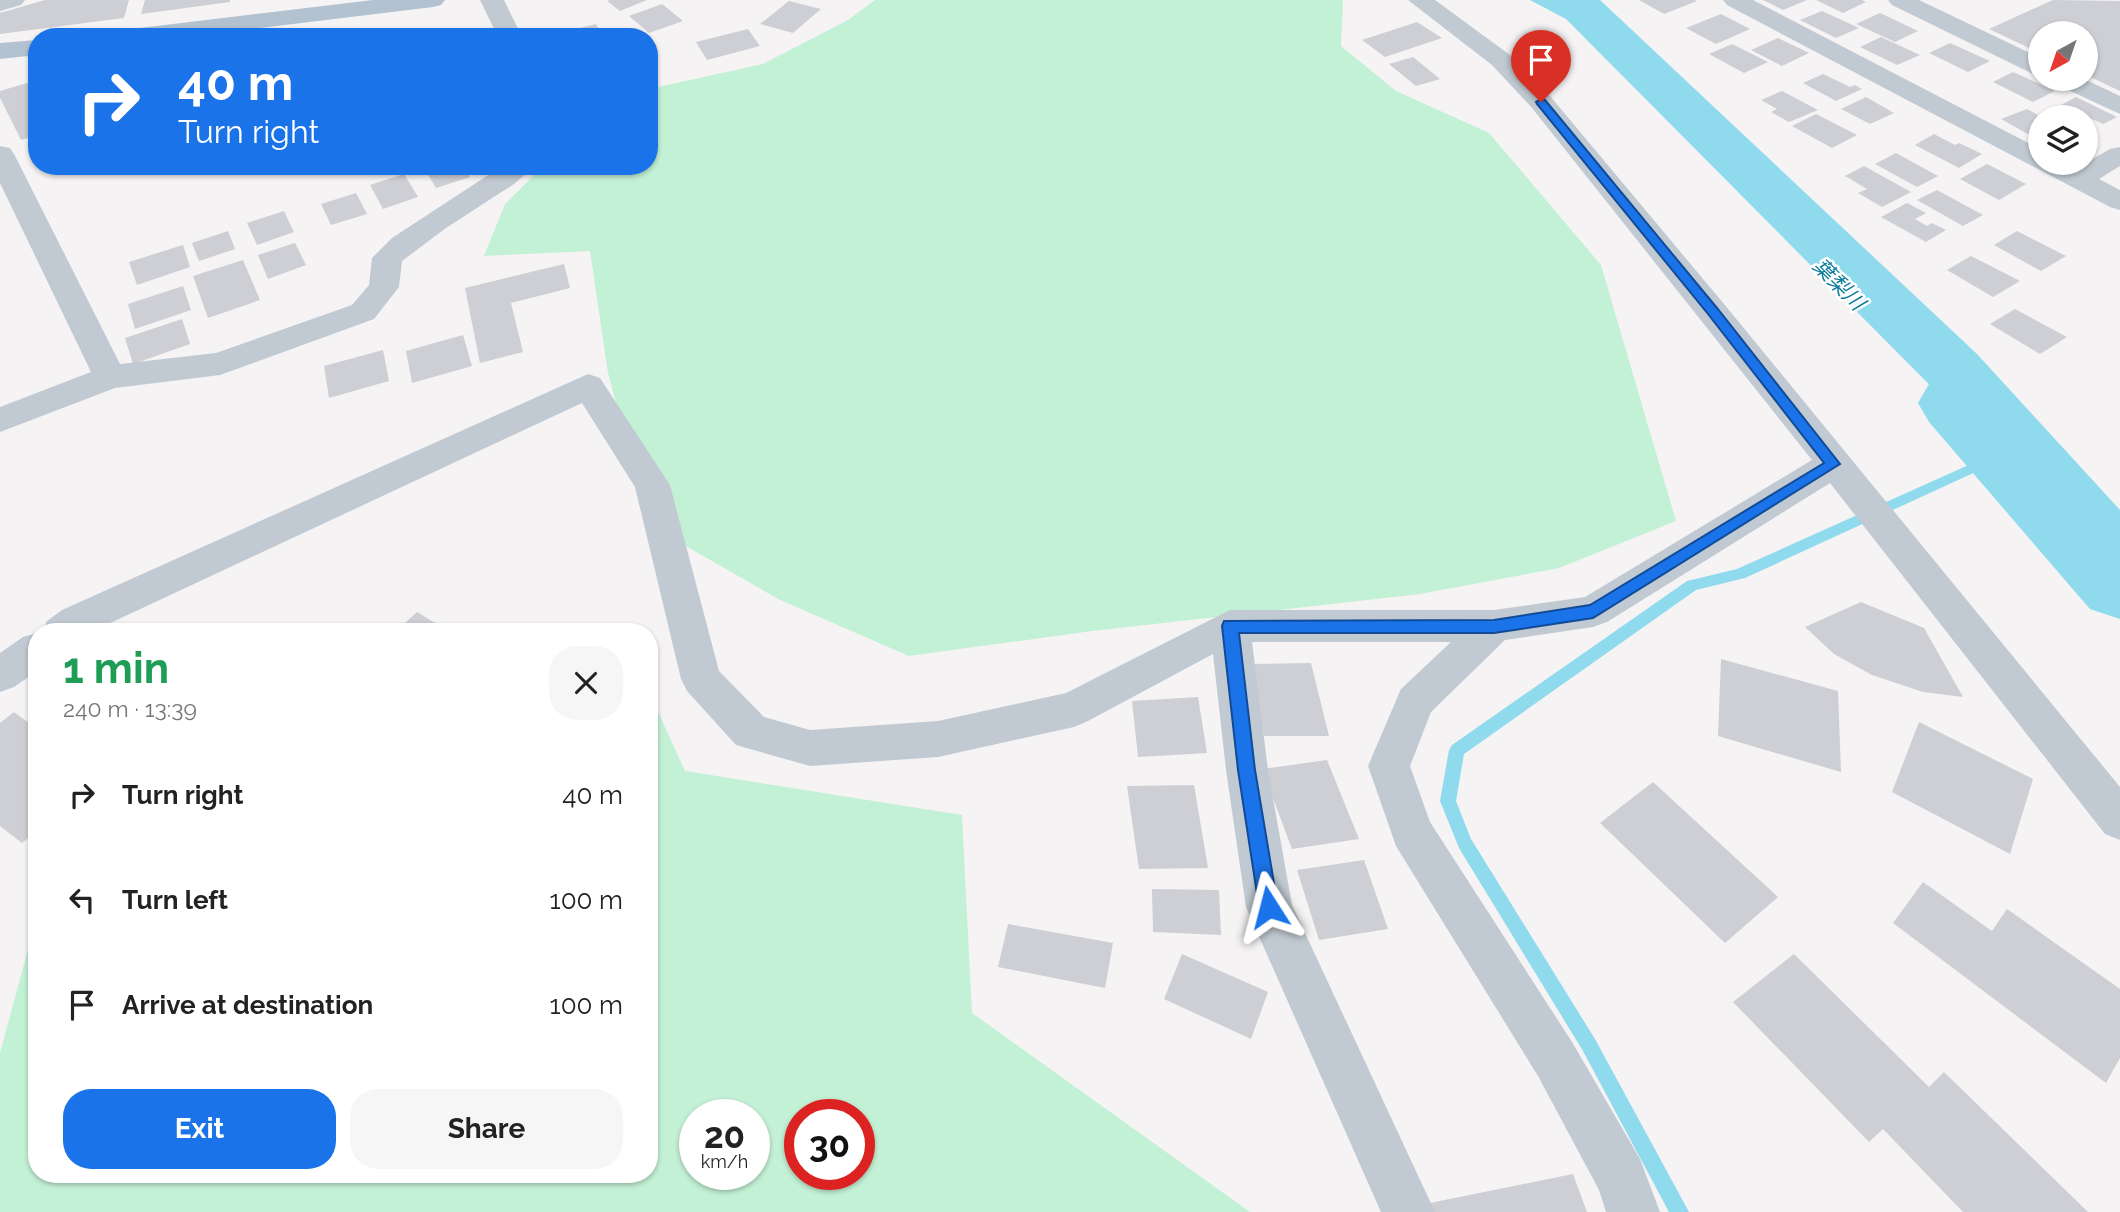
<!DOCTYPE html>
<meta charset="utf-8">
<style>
body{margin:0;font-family:Raleway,"Noto Sans JP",sans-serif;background:#f6f6f6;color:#222;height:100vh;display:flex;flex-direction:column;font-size:26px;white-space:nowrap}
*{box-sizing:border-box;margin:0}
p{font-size:23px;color:#767676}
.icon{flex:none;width:38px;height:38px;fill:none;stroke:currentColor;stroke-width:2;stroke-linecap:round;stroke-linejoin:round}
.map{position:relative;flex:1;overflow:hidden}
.drawer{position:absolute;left:28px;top:623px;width:630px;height:560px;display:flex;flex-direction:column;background:#fff;border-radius:28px;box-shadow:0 2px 5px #0004}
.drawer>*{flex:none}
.hud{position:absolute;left:28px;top:28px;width:630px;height:147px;border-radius:28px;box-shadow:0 2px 5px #0004;background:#1a73e8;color:#fff;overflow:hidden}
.needle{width:46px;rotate:220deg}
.fabs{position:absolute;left:2028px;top:21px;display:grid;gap:14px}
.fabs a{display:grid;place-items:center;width:70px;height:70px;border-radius:50%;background:#fff;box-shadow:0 2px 5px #0004;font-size:35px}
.speed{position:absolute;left:679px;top:1099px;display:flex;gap:14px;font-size:35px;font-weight:700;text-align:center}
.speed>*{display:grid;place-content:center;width:91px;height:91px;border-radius:50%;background:#fff;box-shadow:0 2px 5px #0004;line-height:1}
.speed small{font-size:18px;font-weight:400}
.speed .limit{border:10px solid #d22;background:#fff;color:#111}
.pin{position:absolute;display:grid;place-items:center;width:60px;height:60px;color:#fff;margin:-72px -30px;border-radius:50% 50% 50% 0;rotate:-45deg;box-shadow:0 0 7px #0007}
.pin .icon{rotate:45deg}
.me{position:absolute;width:77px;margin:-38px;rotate:351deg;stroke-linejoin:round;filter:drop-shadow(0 0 5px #0008)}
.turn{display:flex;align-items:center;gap:24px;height:147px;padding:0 35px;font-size:32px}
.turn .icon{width:91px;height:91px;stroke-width:2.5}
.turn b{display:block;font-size:49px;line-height:60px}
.round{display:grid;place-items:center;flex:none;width:74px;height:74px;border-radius:28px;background:#f6f6f6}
.headline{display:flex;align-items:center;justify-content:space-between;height:119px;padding:0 35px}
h1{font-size:42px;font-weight:700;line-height:52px;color:#1e9e55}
.cta{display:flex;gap:14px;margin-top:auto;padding:14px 35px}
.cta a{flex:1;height:80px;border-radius:28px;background:#1a73e8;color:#fff;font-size:28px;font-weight:700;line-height:80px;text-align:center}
.cta a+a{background:#f6f6f6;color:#222}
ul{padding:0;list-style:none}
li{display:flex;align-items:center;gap:21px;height:105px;padding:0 35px}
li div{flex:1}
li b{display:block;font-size:26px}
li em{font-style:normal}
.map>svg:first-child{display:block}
.green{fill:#c3f1d5;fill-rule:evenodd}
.water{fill:#90daee}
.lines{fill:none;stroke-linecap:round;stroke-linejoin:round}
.stream{fill:#90daee;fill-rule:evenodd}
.river{fill:#90daee;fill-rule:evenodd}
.building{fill:#cdcfd5}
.minor{fill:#c1cad2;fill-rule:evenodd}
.major{fill:#b3c2d1;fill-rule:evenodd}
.route{fill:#1a73e8;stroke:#114b97;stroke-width:2}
.labels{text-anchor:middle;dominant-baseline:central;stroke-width:5;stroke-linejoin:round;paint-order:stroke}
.far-water-label{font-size:21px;font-style:italic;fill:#0c7c9b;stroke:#fff}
</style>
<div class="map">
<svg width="2120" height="1212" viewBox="0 0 2120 1212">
<rect width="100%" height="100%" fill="#f5f3f3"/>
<!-- green -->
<g class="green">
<path d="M 875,0 L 1343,0 L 1341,46 L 1396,91 L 1489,133 L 1601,265 L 1676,521 L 1559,568 L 1420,594 L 1092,631 L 909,656 L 780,600 L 649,525 L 608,373 L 590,251 L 484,256 L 505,204 L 543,166 L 649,166 L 649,89 L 763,64 L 848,20 Z"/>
<path d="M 649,692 L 685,771 L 962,815 L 972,1013 L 1250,1212 L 0,1212 L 0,1053 L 37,916 L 37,1174 L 649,1174 ZM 695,1115 L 754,1115 L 754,1174 L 695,1174 ZM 800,1115 L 859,1115 L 859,1174 L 800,1174 Z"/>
</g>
<!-- water -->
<path class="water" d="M 1530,0 L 1600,0 L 1977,354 L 2120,510 L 2120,585 L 2034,490 L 1566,19 Z"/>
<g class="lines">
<!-- stream -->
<path class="stream" d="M 2002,450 L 2006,452 L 2008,455 L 2006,458 L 1745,578 L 1696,590 L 1464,754 L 1456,801 L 1471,839 L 1595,1039 L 1689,1212 L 1669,1212 L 1583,1051 L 1459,848 L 1440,801 L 1449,750 L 1452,745 L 1687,581 L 1737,569 Z"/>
<!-- river -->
<path class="river" d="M 1955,377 L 1981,384 L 2120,530 L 2120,619 L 2090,609 L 1929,422 L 1918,403 L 1929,384 Z"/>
</g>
<!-- building -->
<g class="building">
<path d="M 45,0 L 129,0 L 124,18 L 0,34 L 0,13 Z"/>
<path d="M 145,0 L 230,0 L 230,2 L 141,14 Z"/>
<path d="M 610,0 L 647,0 L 620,11 L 607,1 Z"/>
<path d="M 1639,0 L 1694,0 L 1697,1 L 1664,14 Z"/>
<path d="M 1763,0 L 1807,0 L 1783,10 Z"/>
<path d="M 1816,0 L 1862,0 L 1866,2 L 1843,13 Z"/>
<path d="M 2053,0 L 2120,1 L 2120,91 L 2086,75 L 2086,33 L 2040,33 L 2040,53 L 1989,29 Z"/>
<path d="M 789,1 L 821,9 L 793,33 L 760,24 Z"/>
<path d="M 662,4 L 683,21 L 649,33 L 629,16 Z"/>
<path d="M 1822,11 L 1859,28 L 1836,38 L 1800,20 Z"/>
<path d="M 1880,13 L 1918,31 L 1895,42 L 1856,24 Z"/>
<path d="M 1721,14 L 1750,29 L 1716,44 L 1686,28 Z"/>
<path d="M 1417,22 L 1442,38 L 1385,57 L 1362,40 Z"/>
<path d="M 596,24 L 603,37 L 547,37 L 547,36 Z"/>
<path d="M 748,29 L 760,46 L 707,60 L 696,42 Z"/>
<path d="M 1881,37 L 1920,55 L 1897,65 L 1860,47 Z"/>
<path d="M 1778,38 L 1809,53 L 1782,66 L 1751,50 Z"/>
<path d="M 1950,43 L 1990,61 L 1968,72 L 1929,53 Z"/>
<path d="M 1732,44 L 1768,62 L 1744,73 L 1709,54 Z"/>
<path d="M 1413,57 L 1440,79 L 1416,86 L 1389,64 Z"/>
<path d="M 2013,72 L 2055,91 L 2033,102 L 1993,82 Z"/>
<path d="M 1823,74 L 1850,87 L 1855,85 L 1862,89 L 1836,101 L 1803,83 Z"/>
<path d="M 37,80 L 37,135 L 21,140 L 0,98 L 0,91 Z"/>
<path d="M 1782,91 L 1818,110 L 1789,122 L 1771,112 L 1777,109 L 1761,100 Z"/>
<path d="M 1866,97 L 1894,113 L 1870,124 L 1841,109 Z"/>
<path d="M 2076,97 L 2117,117 L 2103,124 L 2061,105 Z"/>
<path d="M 2027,109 L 2040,116 L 2040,141 L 2001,119 Z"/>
<path d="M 1816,114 L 1857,135 L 1832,148 L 1792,126 Z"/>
<path d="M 1934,134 L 1955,145 L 1959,143 L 1982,154 L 1959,168 L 1915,145 Z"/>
<path d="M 1896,153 L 1938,176 L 1917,187 L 1875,164 Z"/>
<path d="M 1987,164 L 2026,184 L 1999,200 L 1960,179 Z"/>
<path d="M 423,166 L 463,166 L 470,177 L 436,188 Z"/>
<path d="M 1864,166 L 1911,192 L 1882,207 L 1858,193 L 1867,189 L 1845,176 Z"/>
<path d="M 404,174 L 418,197 L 383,209 L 370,185 Z"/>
<path d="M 1937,190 L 1983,215 L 1963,226 L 1917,200 Z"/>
<path d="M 356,193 L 367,214 L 331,225 L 321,204 Z"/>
<path d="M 1907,203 L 1926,213 L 1915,219 L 1927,226 L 1932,223 L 1946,230 L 1926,242 L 1881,217 Z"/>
<path d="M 284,211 L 294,232 L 257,245 L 247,223 Z"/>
<path d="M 228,231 L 235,249 L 199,261 L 192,243 Z"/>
<path d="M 2017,231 L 2066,256 L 2041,271 L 1994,245 Z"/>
<path d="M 295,243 L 306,265 L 268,279 L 258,255 Z"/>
<path d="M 183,245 L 190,267 L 137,285 L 129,262 Z"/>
<path d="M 1971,256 L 2020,281 L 1993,297 L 1947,270 Z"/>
<path d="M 243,260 L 260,300 L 208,318 L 193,276 Z"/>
<path d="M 564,264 L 570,288 L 511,303 L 523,352 L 480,363 L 465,288 Z"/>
<path d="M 183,286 L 191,310 L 135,329 L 128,304 Z"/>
<path d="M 2015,309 L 2067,337 L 2040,354 L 1990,324 Z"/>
<path d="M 182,319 L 190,344 L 133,364 L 125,338 Z"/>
<path d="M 463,335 L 472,366 L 412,383 L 406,351 Z"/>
<path d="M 383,350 L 389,381 L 329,398 L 324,366 Z"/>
<path d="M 1861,602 L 1924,628 L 1963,697 L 1923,692 L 1872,675 L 1834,654 L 1805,627 Z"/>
<path d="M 417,612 L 450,632 L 395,632 Z"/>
<path d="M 1721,659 L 1838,691 L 1841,772 L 1718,736 Z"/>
<path d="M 1311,663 L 1329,736 L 1264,736 L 1249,664 Z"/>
<path d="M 1198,697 L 1207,753 L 1138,757 L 1132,701 Z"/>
<path d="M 14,712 L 37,729 L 37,831 L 22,843 L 0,826 L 0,723 Z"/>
<path d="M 1919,722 L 2033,779 L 2010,854 L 1892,792 Z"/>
<path d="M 1327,760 L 1359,839 L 1292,849 L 1262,769 Z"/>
<path d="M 1653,782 L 1778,897 L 1725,943 L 1600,823 Z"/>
<path d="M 1194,785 L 1208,868 L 1139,869 L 1127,786 Z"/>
<path d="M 1364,860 L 1388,929 L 1319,940 L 1297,870 Z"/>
<path d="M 1923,882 L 1992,931 L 2007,909 L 2120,989 L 2120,1058 L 2106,1083 L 1893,923 Z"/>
<path d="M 1152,889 L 1219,890 L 1221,935 L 1153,932 Z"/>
<path d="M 1008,924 L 1113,943 L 1105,988 L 998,967 Z"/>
<path d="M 1182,954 L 1268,992 L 1251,1039 L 1164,999 Z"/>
<path d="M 1794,954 L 1929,1087 L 1944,1072 L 2088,1212 L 1963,1212 L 1883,1129 L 1869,1142 L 1733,1002 Z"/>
<path d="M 1573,1174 L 1587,1212 L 1432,1212 L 1430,1203 Z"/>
</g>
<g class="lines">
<!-- minor -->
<g class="minor">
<path d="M 0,0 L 25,0 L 21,5 L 0,11 Z"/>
<path d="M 480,0 L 504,0 L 522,37 L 498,37 Z"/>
<path d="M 1408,0 L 1435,0 L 1510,55 L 1550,96 L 1724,304 L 2120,787 L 2120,840 L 2105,834 L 1830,483 L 1607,622 L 1593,627 L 1505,640 L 1431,712 L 1410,766 L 1430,822 L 1572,1042 L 1640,1159 L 1660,1212 L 1606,1212 L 1599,1190 L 1538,1076 L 1396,846 L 1368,766 L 1401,689 L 1451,642 L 1252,642 L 1268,770 L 1292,905 L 1435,1212 L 1381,1212 L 1246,907 L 1226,770 L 1213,654 L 1088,721 L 1074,727 L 938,757 L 810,766 L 736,745 L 687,691 L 681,679 L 635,487 L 582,403 L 91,632 L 42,632 L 47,621 L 62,610 L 588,374 L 600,378 L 670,485 L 719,671 L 764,717 L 810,730 L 938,721 L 1066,693 L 1230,610 L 1494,610 L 1585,597 L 1812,460 L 1532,108 L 1492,65 Z"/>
<path d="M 1723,0 L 1753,0 L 2040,149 L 2040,163 L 2067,163 L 2077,168 L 2110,149 L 2120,147 L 2120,166 L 2099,179 L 2120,190 L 2120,210 L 2110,207 L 1727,5 Z"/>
<path d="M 1888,0 L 1919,0 L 2040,58 L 2040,76 L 2031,73 L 1892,5 Z"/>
<path d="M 2051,79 L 2084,79 L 2120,96 L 2120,114 L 2055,84 Z"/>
<path d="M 0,146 L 10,148 L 14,154 L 120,364 L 216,353 L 352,305 L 369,285 L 372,258 L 392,238 L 502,166 L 535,166 L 514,184 L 446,228 L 402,261 L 399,287 L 374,319 L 220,375 L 115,388 L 0,432 L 0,407 L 91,372 L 0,183 Z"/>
<path d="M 37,633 L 37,671 L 14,687 L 0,692 L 0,653 L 23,637 Z"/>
</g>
<!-- major -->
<g class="major">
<path d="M 373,0 L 445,0 L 441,5 L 433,7 L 187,37 L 111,37 L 114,32 L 123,30 Z"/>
<path d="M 37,40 L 37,55 L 0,59 L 0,43 Z"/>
</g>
</g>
<!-- route -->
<path class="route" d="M 1541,99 L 1545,100 L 1717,308 L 1840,464 L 1593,618 L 1494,633 L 1239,633 L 1255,770 L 1278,907 L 1276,913 L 1269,916 L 1262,913 L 1259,907 L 1238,770 L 1222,626 L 1224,621 L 1494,620 L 1590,605 L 1824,463 L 1708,314 L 1537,104 L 1536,102 Z"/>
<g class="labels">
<!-- far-water labels -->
<g class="far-water-label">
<text transform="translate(1839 284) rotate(45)">葉梨川</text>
</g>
</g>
</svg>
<div class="fabs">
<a><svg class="needle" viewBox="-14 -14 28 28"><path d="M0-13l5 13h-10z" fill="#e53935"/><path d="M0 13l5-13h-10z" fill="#767676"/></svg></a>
<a><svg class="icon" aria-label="layers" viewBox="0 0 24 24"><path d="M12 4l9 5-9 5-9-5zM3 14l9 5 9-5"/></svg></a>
</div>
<div class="speed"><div>20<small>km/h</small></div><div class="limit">30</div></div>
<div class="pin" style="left:1541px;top:102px;background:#d93025"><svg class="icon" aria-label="arrive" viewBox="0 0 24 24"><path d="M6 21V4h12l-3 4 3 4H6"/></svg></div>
<svg class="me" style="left:1269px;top:907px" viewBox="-20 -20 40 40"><path d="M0-17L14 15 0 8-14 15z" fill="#1a73e8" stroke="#fff" stroke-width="4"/></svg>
<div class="hud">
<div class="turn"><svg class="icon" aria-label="right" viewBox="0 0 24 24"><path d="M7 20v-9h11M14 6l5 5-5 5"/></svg><div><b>40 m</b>Turn right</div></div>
</div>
<section class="drawer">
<div class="headline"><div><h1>1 min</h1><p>240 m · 13:39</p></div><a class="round"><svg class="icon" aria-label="close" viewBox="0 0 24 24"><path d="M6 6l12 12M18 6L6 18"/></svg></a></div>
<ul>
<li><svg class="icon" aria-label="right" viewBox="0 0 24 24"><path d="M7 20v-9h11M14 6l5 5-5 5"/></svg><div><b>Turn right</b></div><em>40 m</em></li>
<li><svg class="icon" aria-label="left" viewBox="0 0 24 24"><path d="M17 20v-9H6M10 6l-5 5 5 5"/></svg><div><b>Turn left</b></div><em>100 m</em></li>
<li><svg class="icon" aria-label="arrive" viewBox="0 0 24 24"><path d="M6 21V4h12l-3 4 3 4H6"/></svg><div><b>Arrive at destination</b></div><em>100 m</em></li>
</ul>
<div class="cta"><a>Exit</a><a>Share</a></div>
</section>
</div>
